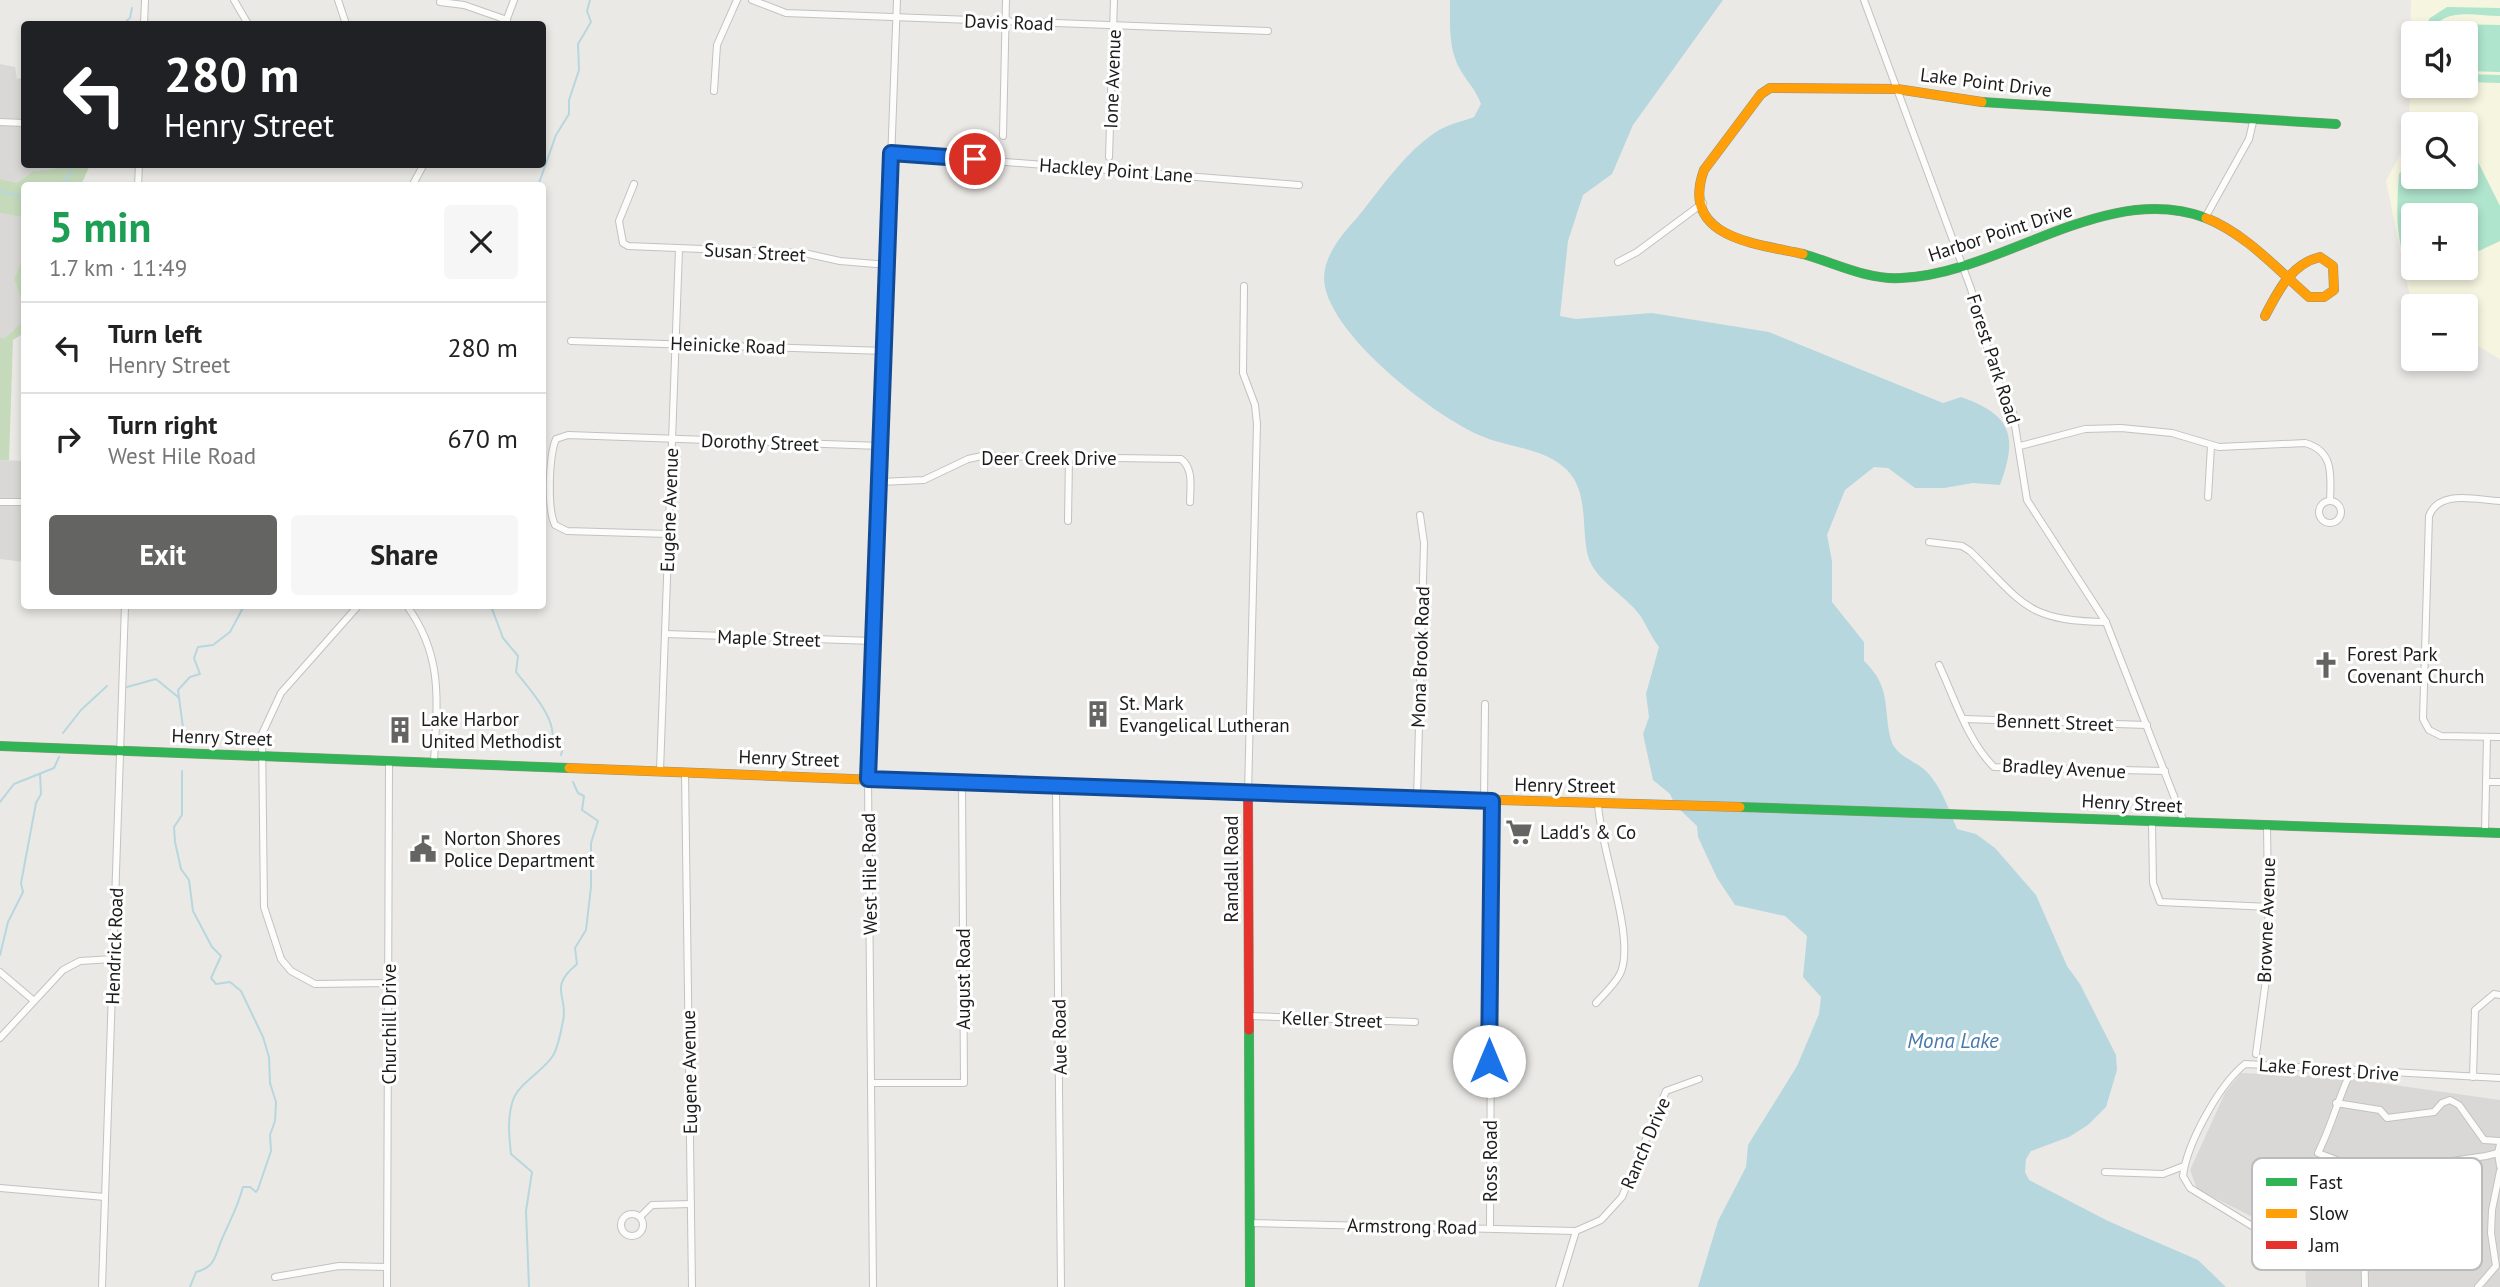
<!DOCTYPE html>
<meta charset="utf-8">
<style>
body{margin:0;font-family:"PT Sans",sans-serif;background:#f6f6f6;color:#222;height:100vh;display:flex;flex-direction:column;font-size:26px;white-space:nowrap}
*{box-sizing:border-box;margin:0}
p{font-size:23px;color:#767676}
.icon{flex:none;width:38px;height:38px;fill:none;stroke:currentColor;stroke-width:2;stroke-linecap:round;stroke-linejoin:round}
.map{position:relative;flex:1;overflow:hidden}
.details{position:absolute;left:21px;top:182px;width:525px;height:427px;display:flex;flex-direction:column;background:#fff;border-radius:7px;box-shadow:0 4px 10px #0003}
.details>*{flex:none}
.guide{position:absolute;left:21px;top:21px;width:525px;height:147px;border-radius:7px;box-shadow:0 4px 10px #0003;background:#202124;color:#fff;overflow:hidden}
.controls{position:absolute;left:2401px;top:21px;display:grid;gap:14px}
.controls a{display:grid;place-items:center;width:77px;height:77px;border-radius:7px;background:#fff;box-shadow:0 4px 10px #0003;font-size:35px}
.pin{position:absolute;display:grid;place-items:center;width:60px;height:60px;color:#fff;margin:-30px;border:4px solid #fff;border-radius:50%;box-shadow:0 2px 7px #0007}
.me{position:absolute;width:77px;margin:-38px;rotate:0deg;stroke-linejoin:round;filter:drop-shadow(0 0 5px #0008)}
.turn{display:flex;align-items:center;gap:24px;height:147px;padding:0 28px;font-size:32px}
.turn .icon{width:91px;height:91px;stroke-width:2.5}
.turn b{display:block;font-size:49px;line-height:60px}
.round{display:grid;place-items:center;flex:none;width:74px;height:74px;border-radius:7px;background:#f6f6f6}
.headline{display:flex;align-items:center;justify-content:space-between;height:119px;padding:0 28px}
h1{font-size:42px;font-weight:700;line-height:52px;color:#1e9e55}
.cta{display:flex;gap:14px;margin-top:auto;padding:14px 28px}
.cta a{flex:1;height:80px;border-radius:7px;background:#646462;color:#fff;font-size:28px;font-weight:700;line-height:80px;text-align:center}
.cta a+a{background:#f6f6f6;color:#222}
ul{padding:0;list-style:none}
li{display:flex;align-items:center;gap:21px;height:91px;padding:0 28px;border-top:2px solid #e0e0e0}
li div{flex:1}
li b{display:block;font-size:26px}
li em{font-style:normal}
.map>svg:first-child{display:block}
.residential{fill:#dad8d6}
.education{fill:#f6f5df;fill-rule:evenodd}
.forest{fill:#c5daba}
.pitch{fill:#afe4cd}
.water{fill:#b7d7df}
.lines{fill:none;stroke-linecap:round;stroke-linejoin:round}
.stream{stroke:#b7d7df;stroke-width:2}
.street-casing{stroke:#c3c2c1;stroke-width:8}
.fast-casing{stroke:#92947c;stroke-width:10}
.slow-casing{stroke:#92947c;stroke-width:10}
.jam-casing{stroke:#92947c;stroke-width:10}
.street{stroke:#fcfcfb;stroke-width:6}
.fast{stroke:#30b455;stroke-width:9}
.slow{stroke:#ff9f0a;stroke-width:9}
.jam{stroke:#e5322d;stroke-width:9}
.route-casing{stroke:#114b97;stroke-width:18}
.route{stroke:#1a73e8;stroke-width:12}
.labels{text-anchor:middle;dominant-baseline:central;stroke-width:6;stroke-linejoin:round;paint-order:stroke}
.street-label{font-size:19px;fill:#1c1c1c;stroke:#fff}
.poi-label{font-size:19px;fill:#1c1c1c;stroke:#fff;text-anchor:start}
.water-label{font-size:21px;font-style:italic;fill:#487aad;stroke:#fff}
.key{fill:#fff;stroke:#bbb;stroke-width:2}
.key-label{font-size:19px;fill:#1c1c1c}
</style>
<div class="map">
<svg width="2500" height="1287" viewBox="0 0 2500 1287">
<rect width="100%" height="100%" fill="#ebe9e5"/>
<!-- residential -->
<g class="residential">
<path d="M 0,64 L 15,67 L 17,79 L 24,77 L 24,164 L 58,165 L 55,169 L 33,171 L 17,183 L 0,179 Z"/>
<path d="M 0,213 L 21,217 L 24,223 L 24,255 L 14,279 L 23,304 L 23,321 L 5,338 L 0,338 Z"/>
<path d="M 0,460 L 24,461 L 24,562 L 0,559 Z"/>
<path d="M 2241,1073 L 2338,1077 L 2500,1100 L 2500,1287 L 2306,1287 L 2305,1259 L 2298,1240 L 2197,1189 L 2190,1170 L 2225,1093 Z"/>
</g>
<!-- education -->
<path class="education" d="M 2411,0 L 2500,0 L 2500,359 L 2466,339 L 2466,306 L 2413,306 L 2413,311 L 2386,181 L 2409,138 ZM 2413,33 L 2466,33 L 2466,86 L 2413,86 ZM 2413,124 L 2466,124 L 2466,177 L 2413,177 ZM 2413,215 L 2466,215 L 2466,268 L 2413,268 Z"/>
<!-- forest -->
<g class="forest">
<path d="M 58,165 L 90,165 L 81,185 L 24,186 L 24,223 L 21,217 L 0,213 L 0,179 L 17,183 L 33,171 L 55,169 Z"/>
<path d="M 24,255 L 24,333 L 13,340 L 9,460 L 0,460 L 0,338 L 5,338 L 23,321 L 23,304 L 14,279 Z"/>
</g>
<!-- pitch -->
<g class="pitch">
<path d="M 2447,7 L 2500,8 L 2500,16 C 2477,16 2441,6 2432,33 L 2421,33 L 2430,18 Z"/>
<path d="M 2453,24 L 2500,25 L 2500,72 L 2466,71 L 2466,33 L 2452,33 Z"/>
<path d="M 2466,74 L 2500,75 L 2500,83 L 2466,82 Z"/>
<path d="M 2466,148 L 2473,152 L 2500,206 L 2500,241 L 2466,257 L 2466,215 L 2413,215 L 2413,268 L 2442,268 C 2389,292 2397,204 2399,174 L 2413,159 L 2413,177 L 2466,177 Z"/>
</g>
<!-- water -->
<path class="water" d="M 1450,0 L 1723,0 L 1633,125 L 1612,174 L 1583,195 L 1568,241 L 1560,316 L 1576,319 L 1652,313 L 1769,332 L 1943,403 L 1961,397 C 2012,415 2018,436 2000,485 L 1973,483 L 1944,488 L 1915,488 L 1888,468 L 1874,467 L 1845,490 L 1827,535 L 1832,561 L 1832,602 L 1864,642 L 1864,661 C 1892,687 1883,710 1891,740 C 1896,757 1917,761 1927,772 C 1942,788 1949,810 1957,829 L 1976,834 L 1995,848 L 2036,895 L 2067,966 L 2080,984 L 2116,1055 L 2117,1070 L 2106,1107 L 2088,1125 L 2069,1137 L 2031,1151 L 2026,1159 L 2025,1172 L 2029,1180 L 2108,1221 L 2198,1260 L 2226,1287 L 1698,1287 L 1718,1221 L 1746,1167 L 1748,1145 L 1797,1066 L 1819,1014 L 1821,997 L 1803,977 L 1807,936 L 1785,916 L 1735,905 L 1717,878 L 1698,837 L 1697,826 L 1675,805 L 1670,794 L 1653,780 L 1643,734 L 1649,717 L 1646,694 L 1659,647 C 1652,638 1648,629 1643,620 C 1630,597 1595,582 1588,556 C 1581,529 1589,492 1567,470 C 1544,447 1507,448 1479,435 C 1433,415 1325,332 1324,278 C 1324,256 1342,234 1356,219 C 1380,190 1406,150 1439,130 C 1450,124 1463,121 1474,117 L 1481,104 C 1476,90 1468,83 1461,71 C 1448,50 1450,24 1450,0 Z"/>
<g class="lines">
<!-- stream -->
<g class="stream">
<path d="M 123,24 L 130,18 L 132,8"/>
<path d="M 60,186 L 70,175 L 73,164"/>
<path d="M 538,186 L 556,135 L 569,114 L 569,100 L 579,70 L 578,44 L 591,22 L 587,11 L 590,0"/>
<path d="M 0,191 L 19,196 L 24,194"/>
<path d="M 491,606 L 503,638 L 518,656 L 516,672 C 528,687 557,719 552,739 L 563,747 L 561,755"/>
<path d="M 127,687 L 156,679 L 178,697"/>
<path d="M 63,733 L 81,710 L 107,686"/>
<path d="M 184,735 L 178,690 L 190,677 L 200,674 L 194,658 L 198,647 L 213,645 L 230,632 L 244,606"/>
<path d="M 182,771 L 182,815 L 174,827 L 175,842 L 181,869 L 189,880 L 193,911 L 212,947 L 221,956 L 211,978 L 216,984 L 230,982 L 241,991 L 263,1037 L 269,1057 L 270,1083 L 276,1102 L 275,1121 L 270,1135 L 271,1151 L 258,1189 L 256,1192 L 250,1187 L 243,1187 C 237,1209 231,1218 222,1239 C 215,1255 216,1267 196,1272 L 190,1287"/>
<path d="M 0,802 L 14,784 L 54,768 L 59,757"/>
<path d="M 0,955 L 8,922 L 23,892 L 21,883 L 36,803 L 41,794 L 40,774"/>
<path d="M 529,1287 L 526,1211 L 532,1172 L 511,1154 C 509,1136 507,1118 513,1100 C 519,1083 542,1072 552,1057 C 558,1049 561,1031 563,1021 C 569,996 547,989 577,964 L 575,948 L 586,930 L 591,887 L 591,843 L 598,821 L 582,810 L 584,796 L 578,793 L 573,782"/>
</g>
<defs>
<g id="street">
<path d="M 234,0 L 248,24"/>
<path d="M 338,0 L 346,24"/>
<path d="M 752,0 L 786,13 L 1268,31"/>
<path d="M 1864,0 L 1971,289 L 1994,372 L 2013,413 L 2027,500 L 2106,622 L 2184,822"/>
<path d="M 440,2 L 464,5 L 507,20"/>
<path d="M 144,24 L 145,0"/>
<path d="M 505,24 L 514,0"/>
<path d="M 714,91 L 717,45 L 737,0"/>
<path d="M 0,122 L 23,123"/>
<path d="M 1003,136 L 1006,0"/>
<path d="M 892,153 L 1299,185"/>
<path d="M 1109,157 L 1114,0"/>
<path d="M 634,184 L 619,221 L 623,243 L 628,246 L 804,253 L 840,261 L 888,265"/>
<path d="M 138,186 L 139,164"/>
<path d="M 412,186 L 424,164"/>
<path d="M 2206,216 L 2249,139 L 2254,118"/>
<path d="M 1618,262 L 1637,252 L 1703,203"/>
<path d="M 1244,286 L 1243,373 L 1255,405 L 1257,424 L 1248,794"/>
<path d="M 571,341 L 886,351"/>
<path d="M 2020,446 L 2085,429 L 2121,428 L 2172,433 L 2219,447 L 2305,443 C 2334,451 2331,475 2330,501"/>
<path d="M 880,482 L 924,480 L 968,459 L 982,456 L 1181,459 C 1194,469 1190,487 1190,502"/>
<path d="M 2208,497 L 2211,446"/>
<path d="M 2500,501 C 2476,500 2439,489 2429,516 L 2423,719 L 2429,730 L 2441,736 L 2500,737"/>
<circle cx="2330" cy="512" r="11"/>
<path d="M 0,502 L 24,502"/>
<path d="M 1068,521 L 1069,457"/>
<path d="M 668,534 L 567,531 L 555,525 C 547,509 549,455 556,439 L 568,435 L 881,446"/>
<path d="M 1929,542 L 1962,546 L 1970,551 C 2024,604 2026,621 2106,622"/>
<path d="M 358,606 L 281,693 L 262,734 L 264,907 L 281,959 L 291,971 L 315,984 L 389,983"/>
<path d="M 407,606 C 444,657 437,702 434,762"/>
<path d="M 665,634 L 873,641"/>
<path d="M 1939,665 C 1954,697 1968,742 1994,767 L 2165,771"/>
<path d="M 1964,719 L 2147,725"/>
<path d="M 660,771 L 679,249"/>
<path d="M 685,772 L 692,1287"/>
<path d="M 2486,782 L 2500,782"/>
<path d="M 1056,787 L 1061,1287"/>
<path d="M 1417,799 L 1424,543 L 1420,515"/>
<path d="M 1484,801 L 1485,704"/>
<path d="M 2152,822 L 2153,883 L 2160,902 L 2270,907"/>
<path d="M 2485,832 L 2487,738"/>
<path d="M 0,972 L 33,1000"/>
<path d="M 1596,1003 C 1604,994 1615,984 1620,974 C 1637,939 1599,846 1598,803"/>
<path d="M 1249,1016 L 1415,1022"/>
<path d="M 0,1038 L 63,970 L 80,961 L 113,959"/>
<path d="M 2256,1054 L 2269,957 L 2267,827"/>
<path d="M 2352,1069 C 2338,1098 2332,1125 2318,1153 L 2363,1170 L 2384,1171 L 2486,1156 L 2498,1153 L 2500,1144"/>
<path d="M 2473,1077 L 2475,1010 L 2494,994 L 2500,995"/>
<path d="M 871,1083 L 964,1083 L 962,783"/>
<path d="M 2336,1103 L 2380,1110 L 2387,1118 L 2434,1112 L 2442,1103 L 2450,1100 L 2459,1105 L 2484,1140 L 2500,1141"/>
<path d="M 2498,1153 L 2500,1166"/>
<path d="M 2105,1172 L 2163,1174 L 2184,1166"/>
<path d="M 0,1188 L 105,1197"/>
<circle cx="632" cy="1225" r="11"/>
<path d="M 640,1217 L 652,1205 L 691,1204"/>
<path d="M 1249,1223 L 1576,1231"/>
<path d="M 2364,1224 L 2365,1287"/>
<path d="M 1490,1228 L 1492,801"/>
<path d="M 2288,1256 L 2275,1240 L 2190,1188 L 2183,1176 C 2187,1143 2219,1085 2245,1064 L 2500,1078"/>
<path d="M 275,1277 L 339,1266 L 387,1267"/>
<path d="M 102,1287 L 125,606"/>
<path d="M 387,1287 L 389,761"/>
<path d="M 873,1287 L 868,779 L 897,0"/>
<path d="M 1559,1287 L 1576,1231 L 1601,1220 L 1622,1197 L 1666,1091 L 1699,1079"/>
<path d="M 2478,1287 L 2496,1266 L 2491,1233 L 2492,1210 L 2500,1171"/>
</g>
<g id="fast">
<path d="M 1982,102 L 2336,124"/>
<path d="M 1803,254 C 1835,263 1867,280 1901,278 C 2002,274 2105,180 2206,218"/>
<path d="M 0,746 L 569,768"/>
<path d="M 1032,786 L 1361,796"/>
<path d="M 1740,807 L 2500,833"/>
<path d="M 1249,1030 L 1250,1287"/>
</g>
<g id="slow">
<path d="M 2206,218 C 2246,234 2277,269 2309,297 L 2324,297 L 2334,290 L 2333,266 L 2320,257 C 2291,264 2278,291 2265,316"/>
<path d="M 1803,254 C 1759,244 1679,239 1704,170 L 1761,94 L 1770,88 L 1897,89 L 1982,102"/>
<path d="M 569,768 L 1032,786"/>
<path d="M 1361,796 L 1740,807"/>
</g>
<path id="jam" d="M 1248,794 L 1249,1030"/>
</defs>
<!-- street casing -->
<use href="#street" class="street-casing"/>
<!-- fast casing -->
<use href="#fast" class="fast-casing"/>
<!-- slow casing -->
<use href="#slow" class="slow-casing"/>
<!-- jam casing -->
<use href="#jam" class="jam-casing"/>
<!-- street -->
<use href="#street" class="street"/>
<!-- fast -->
<use href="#fast" class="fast"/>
<!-- slow -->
<use href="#slow" class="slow"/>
<!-- jam -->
<use href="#jam" class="jam"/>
</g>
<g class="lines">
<defs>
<path id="route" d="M 975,159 L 891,153 L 868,779 L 1492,801 L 1489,1061"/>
</defs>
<!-- route casing -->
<use href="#route" class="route-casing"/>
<!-- route -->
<use href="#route" class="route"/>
</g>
<!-- icons -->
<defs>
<symbol id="church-bare" viewBox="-9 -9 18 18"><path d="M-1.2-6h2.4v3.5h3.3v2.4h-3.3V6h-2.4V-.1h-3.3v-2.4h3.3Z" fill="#646462" stroke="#fff" stroke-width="2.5" paint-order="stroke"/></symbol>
<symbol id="building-bare" viewBox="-9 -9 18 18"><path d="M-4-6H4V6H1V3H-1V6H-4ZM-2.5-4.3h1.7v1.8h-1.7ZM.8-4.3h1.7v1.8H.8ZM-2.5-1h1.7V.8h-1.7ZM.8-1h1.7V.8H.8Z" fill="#646462" stroke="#fff" stroke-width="2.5" paint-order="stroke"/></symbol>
<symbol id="supermarket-bare" viewBox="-9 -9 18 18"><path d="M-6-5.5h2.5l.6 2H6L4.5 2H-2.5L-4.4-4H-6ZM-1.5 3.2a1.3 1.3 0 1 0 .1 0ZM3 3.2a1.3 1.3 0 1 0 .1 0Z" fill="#646462" stroke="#fff" stroke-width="2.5" paint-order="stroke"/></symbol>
<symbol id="civic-bare" viewBox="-9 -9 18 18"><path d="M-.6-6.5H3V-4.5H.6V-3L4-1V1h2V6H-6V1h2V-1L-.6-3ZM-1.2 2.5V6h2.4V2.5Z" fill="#646462" stroke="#fff" stroke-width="2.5" paint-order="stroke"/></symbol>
</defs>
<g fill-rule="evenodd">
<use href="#church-bare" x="2307" y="646" width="38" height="38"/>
<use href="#building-bare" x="1079" y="695" width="38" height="38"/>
<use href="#building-bare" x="381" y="711" width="38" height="38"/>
<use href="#supermarket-bare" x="1500" y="813" width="38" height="38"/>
<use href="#civic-bare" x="404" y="830" width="38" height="38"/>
</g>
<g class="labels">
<!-- street labels -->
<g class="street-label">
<text transform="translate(1009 22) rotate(2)">Davis Road</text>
<text transform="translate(1112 79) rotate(-88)">Ione Avenue</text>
<text transform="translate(1986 82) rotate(7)">Lake Point Drive</text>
<text transform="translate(1116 170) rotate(4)">Hackley Point Lane</text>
<text transform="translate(2000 232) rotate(-18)">Harbor Point Drive</text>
<text transform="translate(755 252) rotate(3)">Susan Street</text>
<text transform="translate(728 345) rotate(2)">Heinicke Road</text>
<text transform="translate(1994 359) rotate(72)">Forest Park Road</text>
<text transform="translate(760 442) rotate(2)">Dorothy Street</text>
<text x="1049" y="458">Deer Creek Drive</text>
<text transform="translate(669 510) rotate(-88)">Eugene Avenue</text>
<text transform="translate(769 638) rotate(2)">Maple Street</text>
<text transform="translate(1420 657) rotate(-88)">Mona Brook Road</text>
<text transform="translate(2055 722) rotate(2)">Bennett Street</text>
<text transform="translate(222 737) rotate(2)">Henry Street</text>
<text transform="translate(789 758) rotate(2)">Henry Street</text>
<text transform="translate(2064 768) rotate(3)">Bradley Avenue</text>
<text transform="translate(1565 785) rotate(1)">Henry Street</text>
<text transform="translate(2132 803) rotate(3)">Henry Street</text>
<text transform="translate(1231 869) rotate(-90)">Randall Road</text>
<text transform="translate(869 874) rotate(-91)">West Hile Road</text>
<text transform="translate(2266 920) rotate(-88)">Browne Avenue</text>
<text transform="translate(114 946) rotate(-88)">Hendrick Road</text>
<text transform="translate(963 979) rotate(-90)">August Road</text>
<text transform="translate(1332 1019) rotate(2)">Keller Street</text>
<text transform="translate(389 1024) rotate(-90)">Churchill Drive</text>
<text transform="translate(1059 1037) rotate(-91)">Aue Road</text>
<text transform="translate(2329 1069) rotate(4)">Lake Forest Drive</text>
<text transform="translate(689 1072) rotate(-91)">Eugene Avenue</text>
<text transform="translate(1645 1143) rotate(-67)">Ranch Drive</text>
<text transform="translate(1490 1161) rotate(-90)">Ross Road</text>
<text transform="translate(1412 1226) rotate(1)">Armstrong Road</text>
</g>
<!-- poi labels -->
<g class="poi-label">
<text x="2347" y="654">Forest Park<tspan x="2347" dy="22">Covenant Church</tspan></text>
<text x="1119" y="703">St. Mark<tspan x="1119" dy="22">Evangelical Lutheran</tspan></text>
<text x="421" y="719">Lake Harbor<tspan x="421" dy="22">United Methodist</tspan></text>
<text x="1540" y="832">Ladd's &amp; Co</text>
<text x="444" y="838">Norton Shores<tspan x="444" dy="22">Police Department</tspan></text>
</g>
<!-- water labels -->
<g class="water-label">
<text x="1953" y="1040">Mona Lake</text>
</g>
</g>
<!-- legend -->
<rect x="2252" y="1158" width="230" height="112" rx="10" class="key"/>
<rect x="2266" y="1178" width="31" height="8" fill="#30b455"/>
<rect x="2266" y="1209" width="31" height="9" fill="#ff9f0a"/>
<rect x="2266" y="1241" width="31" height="8" fill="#e5322d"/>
<g class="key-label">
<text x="2309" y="1189">Fast</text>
<text x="2309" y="1220">Slow</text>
<text x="2309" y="1252">Jam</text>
</g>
</svg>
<div class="controls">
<a><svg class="icon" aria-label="sound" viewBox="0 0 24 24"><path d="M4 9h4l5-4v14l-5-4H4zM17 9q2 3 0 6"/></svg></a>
<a><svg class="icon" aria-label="search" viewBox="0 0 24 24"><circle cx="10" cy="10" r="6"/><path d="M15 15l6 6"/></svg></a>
<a>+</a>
<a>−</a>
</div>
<div class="pin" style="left:975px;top:159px;background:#d93025"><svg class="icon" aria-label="arrive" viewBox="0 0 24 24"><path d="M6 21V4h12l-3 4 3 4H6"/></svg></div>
<svg class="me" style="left:1489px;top:1061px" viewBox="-20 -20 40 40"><circle r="19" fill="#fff"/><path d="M0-13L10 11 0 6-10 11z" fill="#1a73e8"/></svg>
<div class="guide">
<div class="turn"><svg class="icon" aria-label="left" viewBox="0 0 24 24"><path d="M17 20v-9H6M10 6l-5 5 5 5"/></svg><div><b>280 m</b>Henry Street</div></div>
</div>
<section class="details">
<div class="headline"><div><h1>5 min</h1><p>1.7 km · 11:49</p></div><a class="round"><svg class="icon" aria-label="close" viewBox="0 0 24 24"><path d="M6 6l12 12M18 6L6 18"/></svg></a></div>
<ul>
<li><svg class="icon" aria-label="left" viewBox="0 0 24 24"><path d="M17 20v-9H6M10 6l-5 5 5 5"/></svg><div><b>Turn left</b><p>Henry Street</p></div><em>280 m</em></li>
<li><svg class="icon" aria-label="right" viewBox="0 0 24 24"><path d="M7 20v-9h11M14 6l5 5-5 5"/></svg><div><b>Turn right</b><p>West Hile Road</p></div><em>670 m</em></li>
</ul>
<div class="cta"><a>Exit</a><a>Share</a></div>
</section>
</div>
